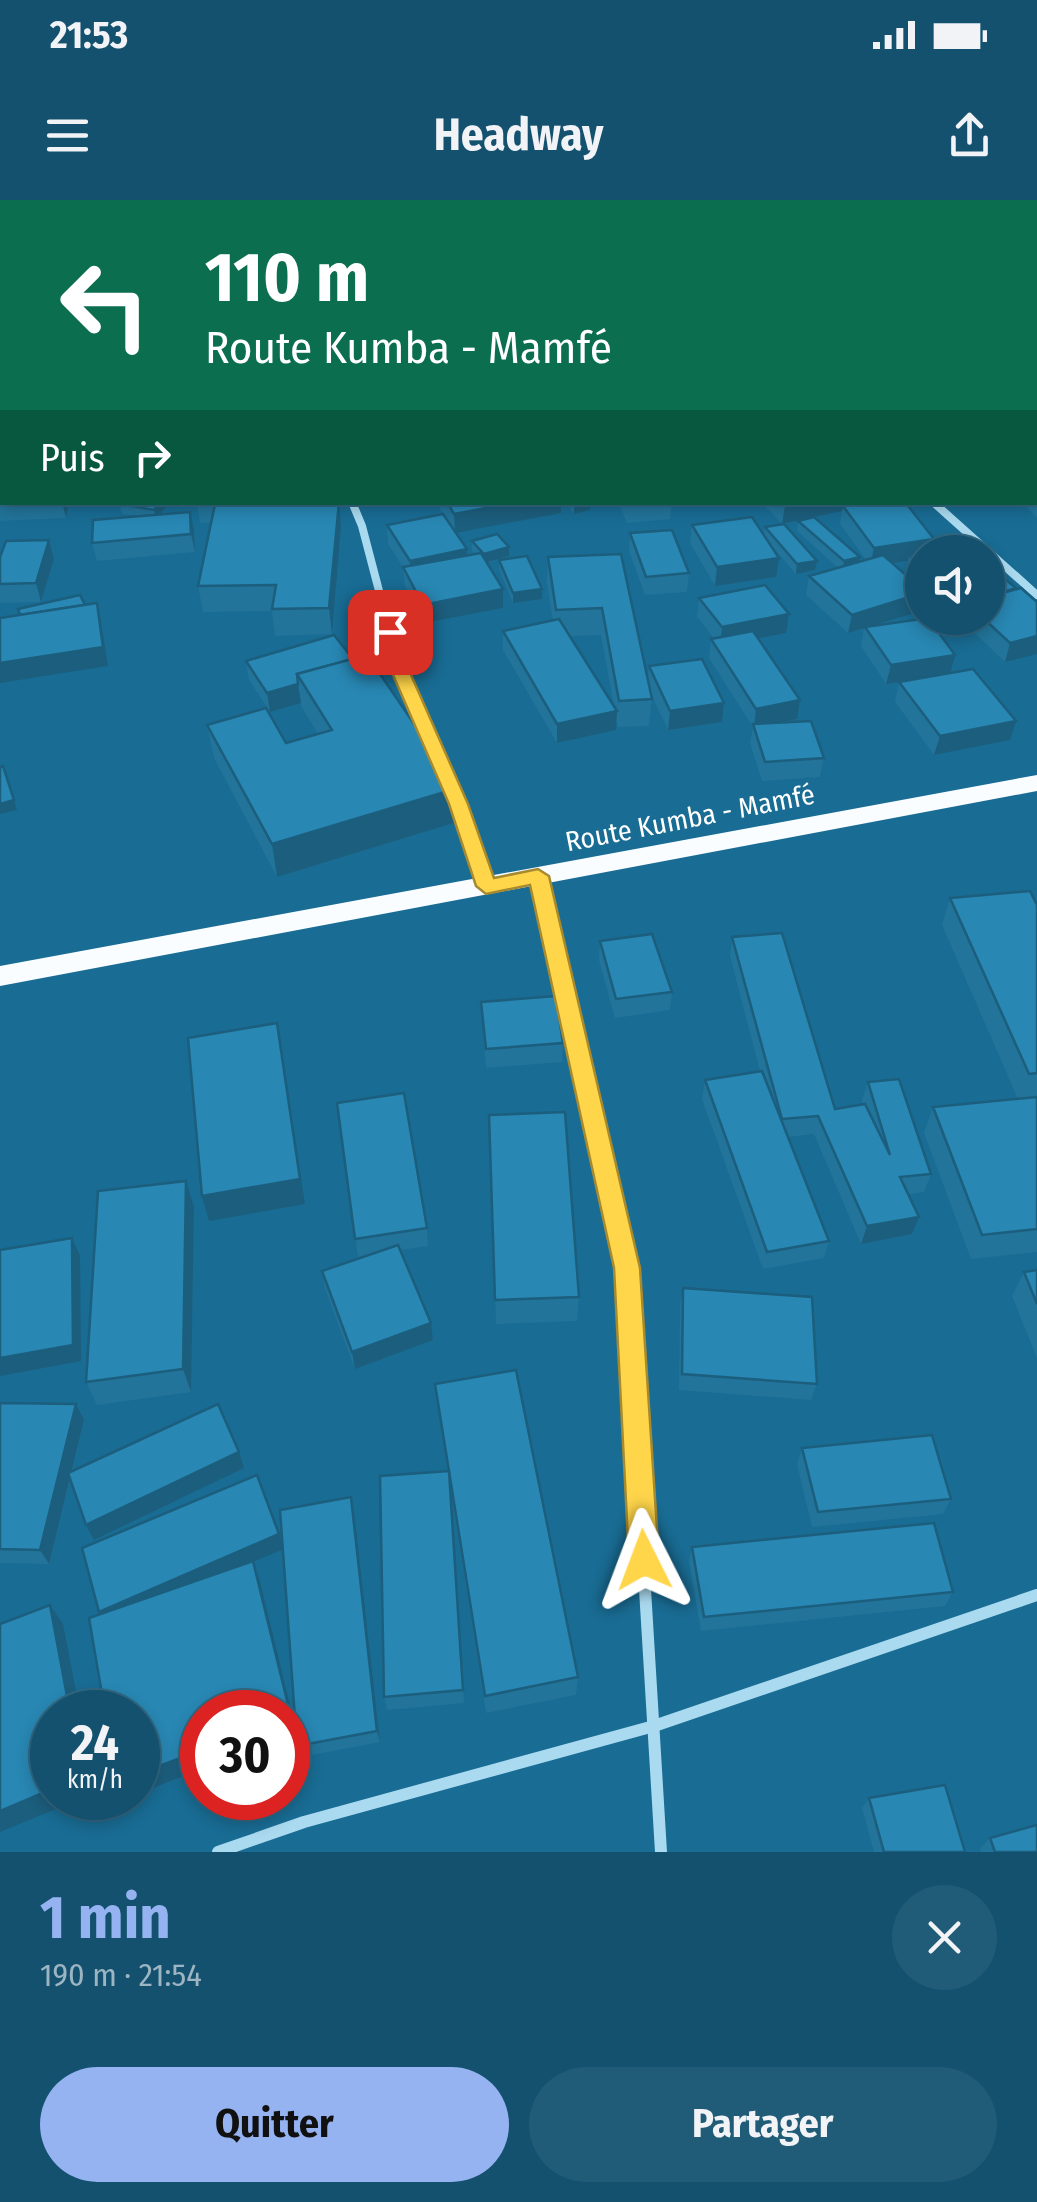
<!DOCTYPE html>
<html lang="fr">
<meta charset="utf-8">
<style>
body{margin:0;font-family:"Fira Sans Condensed",sans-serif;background:#205b77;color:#f1f3f6;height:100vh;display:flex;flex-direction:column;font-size:38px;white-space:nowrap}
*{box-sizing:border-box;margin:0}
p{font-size:32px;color:#9db5c3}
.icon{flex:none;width:55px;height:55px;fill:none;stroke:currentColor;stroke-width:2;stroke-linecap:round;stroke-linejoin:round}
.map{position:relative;height:1652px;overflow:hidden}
.side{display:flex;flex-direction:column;background:#13516f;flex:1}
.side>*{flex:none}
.top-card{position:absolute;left:0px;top:0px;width:1038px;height:305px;box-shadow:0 5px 15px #0003,0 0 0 2px #326882;background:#0b6e4f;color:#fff;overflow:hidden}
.buttons{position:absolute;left:905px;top:335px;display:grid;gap:20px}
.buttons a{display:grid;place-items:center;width:100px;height:100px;border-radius:50%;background:#13516f;box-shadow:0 5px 15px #0003,0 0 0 2px #326882;font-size:50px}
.speed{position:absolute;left:30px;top:1490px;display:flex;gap:20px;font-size:50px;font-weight:700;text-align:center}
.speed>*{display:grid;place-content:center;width:130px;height:130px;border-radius:50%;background:#13516f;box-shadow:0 5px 15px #0003,0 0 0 2px #326882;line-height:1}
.speed small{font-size:25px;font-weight:400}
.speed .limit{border:15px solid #d22;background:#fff;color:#111}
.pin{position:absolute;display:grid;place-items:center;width:85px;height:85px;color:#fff;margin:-42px;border-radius:20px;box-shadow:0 5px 15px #0006}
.me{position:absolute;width:110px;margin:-55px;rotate:357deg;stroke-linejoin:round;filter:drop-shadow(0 0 8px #0008)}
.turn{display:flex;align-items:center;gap:35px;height:210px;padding:0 40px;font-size:45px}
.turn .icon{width:130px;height:130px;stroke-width:2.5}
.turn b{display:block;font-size:70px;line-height:85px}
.then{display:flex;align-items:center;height:95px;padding:0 40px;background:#0003;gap:20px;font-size:38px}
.round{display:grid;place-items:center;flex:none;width:105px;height:105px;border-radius:52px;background:#205b77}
.head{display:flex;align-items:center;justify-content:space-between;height:170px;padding:0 40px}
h1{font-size:60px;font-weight:700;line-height:75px;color:#95b2f1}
.button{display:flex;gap:20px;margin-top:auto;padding:20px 40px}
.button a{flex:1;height:115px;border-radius:60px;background:#95b2f1;color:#111;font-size:40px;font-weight:700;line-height:115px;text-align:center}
.button a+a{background:#205b77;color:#f1f3f6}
.status{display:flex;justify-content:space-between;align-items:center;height:70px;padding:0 50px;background:#13516f;direction:ltr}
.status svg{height:28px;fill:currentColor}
header{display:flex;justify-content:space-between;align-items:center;height:130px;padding:0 40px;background:#13516f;font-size:45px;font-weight:700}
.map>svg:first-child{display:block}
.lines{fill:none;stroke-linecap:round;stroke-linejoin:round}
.minor-far2{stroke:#aadaf0;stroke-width:8}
.minor-far1{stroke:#aadaf0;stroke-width:10}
.minor{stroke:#aadaf0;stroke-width:12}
.trunk{fill:#f9fdff;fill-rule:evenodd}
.wall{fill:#22749a;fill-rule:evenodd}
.shaded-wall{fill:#1c5e7d}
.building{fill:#2887b3;stroke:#1c5e7d;stroke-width:2.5}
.route{fill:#ffd54a;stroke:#a68a30;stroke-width:2.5}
.labels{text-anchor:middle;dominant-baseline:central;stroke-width:10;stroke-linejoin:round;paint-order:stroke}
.street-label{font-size:28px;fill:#fff;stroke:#196c94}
</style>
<div class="status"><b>21:53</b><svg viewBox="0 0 49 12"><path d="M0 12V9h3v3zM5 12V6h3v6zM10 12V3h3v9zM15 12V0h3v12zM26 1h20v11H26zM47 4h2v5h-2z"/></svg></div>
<header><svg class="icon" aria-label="menu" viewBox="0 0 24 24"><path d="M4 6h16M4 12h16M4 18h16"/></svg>Headway<svg class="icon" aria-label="share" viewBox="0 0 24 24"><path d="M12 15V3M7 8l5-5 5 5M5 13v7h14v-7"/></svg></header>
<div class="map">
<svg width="1037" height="1652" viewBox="0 0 1037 1652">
<rect width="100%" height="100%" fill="#196c94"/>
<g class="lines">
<!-- minor-far2 -->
<g class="minor-far2">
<path d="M 352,302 L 362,326 L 399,467 L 444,570"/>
<path d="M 933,302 L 1037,395"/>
<path d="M 455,595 L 461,612"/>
</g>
<!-- minor-far1 -->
<g class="minor-far1">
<path d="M 460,609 L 486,687"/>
<path d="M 539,677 L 626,1063"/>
</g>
<!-- minor -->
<g class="minor">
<path d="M 625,1061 L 661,1652"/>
<path d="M 218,1652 L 304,1622 L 654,1526 L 1037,1395"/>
</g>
<!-- trunk -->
<path class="trunk" d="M 1037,575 L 1037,591 L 0,786 L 0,766 Z"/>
</g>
<!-- wall -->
<g class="wall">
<rect x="314" y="0" width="22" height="2"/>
<rect x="493" y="0" width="69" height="2"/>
<path d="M 635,0 L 866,0 L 866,2 L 795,2 L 794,1 L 794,2 L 635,2 Z"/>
<path d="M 981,0 L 1037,0 L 1037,82 L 1035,83 L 1035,2 L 980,2 Z"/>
<path d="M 1035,129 L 1037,131 L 1037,218 L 1035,216 Z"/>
<path d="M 2,223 L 2,302 L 69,302 L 66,318 L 0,321 L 0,224 Z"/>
<path d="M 1035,243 L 1035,263 L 1037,263 L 1037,318 L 1022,302 L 1035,302 Z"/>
<path d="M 171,302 L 160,314 L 194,330 L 195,352 L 97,361 L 92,343 L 138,316 L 122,314 L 120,304 Z"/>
<path d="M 197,302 L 339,302 L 341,327 L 332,434 L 275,436 L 272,411 L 203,412 L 198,386 L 211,322 L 200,323 Z"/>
<path d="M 440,302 L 561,302 L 561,313 L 456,332 L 467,349 L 468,355 L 475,354 L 472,351 L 472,341 L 509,347 L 509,356 L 487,363 L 503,389 L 503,408 L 424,423 L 405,386 L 403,367 L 388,344 L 387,325 L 443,314 L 440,309 Z"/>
<path d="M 565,302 L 590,302 L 590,310 L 574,314 Z"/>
<path d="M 618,302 L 672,302 L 670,319 L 627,323 Z"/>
<path d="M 763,302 L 905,302 L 934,339 L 932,348 L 922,352 L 922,387 L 905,373 L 908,361 L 892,363 L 922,411 L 872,426 L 950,473 L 1010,540 L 934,555 L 895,502 L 899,482 L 924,478 L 886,484 L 861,446 L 864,428 L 848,433 L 806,395 L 809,376 L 838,368 L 797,331 L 798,321 L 806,319 L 784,324 L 817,361 L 815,370 L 796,374 L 770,344 L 776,377 L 715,386 L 690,343 L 692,325 L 764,335 L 765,327 L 782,324 L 763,304 ZM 842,311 L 840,324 L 866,360 L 859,362 L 860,357 L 815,317 Z"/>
<path d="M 630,333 L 689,373 L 687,392 L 645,395 L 629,351 Z"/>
<path d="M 49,340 L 54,359 L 41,402 L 0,403 L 0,357 Z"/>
<path d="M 621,354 L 648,480 L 649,466 L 724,503 L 722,522 L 668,530 L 650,492 L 652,499 L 649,526 L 618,527 L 616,519 L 616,530 L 557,543 L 503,450 L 503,431 L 553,421 L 547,384 L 548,357 ZM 601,435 L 614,506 L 570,436 Z"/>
<path d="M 499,360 L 542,399 L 513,403 L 499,369 Z"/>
<path d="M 1016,388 L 1037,402 L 1005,462 L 962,421 L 962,418 L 988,418 Z"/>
<path d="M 699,398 L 786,433 L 757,439 L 800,500 L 797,519 L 779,523 L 824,558 L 820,577 L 762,581 L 750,543 L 753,527 L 709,458 L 711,439 L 714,438 L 697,417 Z"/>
<path d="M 334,435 L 458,588 L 460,621 L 277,677 L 214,558 L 207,525 L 286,543 L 318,534 L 301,506 L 301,503 L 270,512 L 249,480 L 246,461 Z"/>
<path d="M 950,698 L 1037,705 L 1037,1052 L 971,1059 L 924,933 L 933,907 L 1018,899 L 942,725 Z"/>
<path d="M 732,737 L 835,909 L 863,904 L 862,900 L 868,882 L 931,974 L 924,992 L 908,994 L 919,1017 L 912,1034 L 861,1044 L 814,934 L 788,937 L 829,1041 L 824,1058 L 763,1069 L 702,899 L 705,880 L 760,871 L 730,756 Z"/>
<path d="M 600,741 L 672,792 L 670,810 L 615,818 L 599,760 Z"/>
<path d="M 481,802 L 563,843 L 562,862 L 486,868 Z"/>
<path d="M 337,903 L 427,1028 L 428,1046 L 400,1050 L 431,1123 L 433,1140 L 355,1169 L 325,1088 L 322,1071 L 368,1055 L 358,1057 Z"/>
<path d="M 489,915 L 579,1097 L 577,1121 L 496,1124 Z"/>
<path d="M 194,1007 L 191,1192 L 97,1205 L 86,1182 Z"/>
<path d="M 1037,1070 L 1037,1158 L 1012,1096 L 1024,1072 Z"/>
<path d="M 683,1088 L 817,1184 L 811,1200 L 679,1190 L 680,1105 Z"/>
<path d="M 435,1184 L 578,1477 L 576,1495 L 486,1513 L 450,1287 L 464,1503 L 387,1510 L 384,1497 L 448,1271 Z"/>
<path d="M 0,1203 L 76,1204 L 84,1220 L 72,1271 L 244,1268 L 94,1340 L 70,1279 L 49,1364 L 0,1363 Z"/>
<path d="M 802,1248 L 951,1299 L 943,1314 L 812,1327 L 797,1264 Z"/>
<path d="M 351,1297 L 354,1312 L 380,1542 L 302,1557 L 297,1546 L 296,1534 L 288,1537 L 288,1512 L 202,1512 L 202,1570 L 138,1594 L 101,1414 L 282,1344 ZM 283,1349 L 295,1525 L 260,1381 L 253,1362 Z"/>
<path d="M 692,1347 L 953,1392 L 945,1406 L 701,1431 L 689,1361 Z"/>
<path d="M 869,1598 L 965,1652 L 874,1652 L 862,1608 Z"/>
<path d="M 990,1638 L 1037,1652 L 981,1652 L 980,1649 Z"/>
</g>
<!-- shaded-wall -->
<g class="shaded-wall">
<path d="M 544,0 L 562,0 L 562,2 L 531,2 Z"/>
<path d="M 746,0 L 794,0 L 794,2 L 722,2 Z"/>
<rect x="811" y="0" width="55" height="2"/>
<rect x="0" y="9" width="2" height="17"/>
<rect x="0" y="115" width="2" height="18"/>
<path d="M 0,155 L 2,155 L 2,173 L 0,174 Z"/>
<path d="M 62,302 L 69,302 L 66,318 Z"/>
<path d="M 160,302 L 171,302 L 156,319 L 154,310 Z"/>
<path d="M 339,302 L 341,327 L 332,434 L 329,408 Z"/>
<path d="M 518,302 L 561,302 L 561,313 L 455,333 L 454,314 Z"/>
<path d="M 581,302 L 590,302 L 590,310 L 574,314 L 574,304 Z"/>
<path d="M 800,302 L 881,302 L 843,306 L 842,311 L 782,324 L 785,306 Z"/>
<path d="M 190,312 L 194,330 L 195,352 L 191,334 Z"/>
<path d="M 934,339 L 931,352 L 909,355 L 908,361 L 870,366 L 874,348 Z"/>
<path d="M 49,340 L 54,359 L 41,402 L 36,383 Z"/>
<path d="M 509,347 L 509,356 L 484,363 L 484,354 Z"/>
<path d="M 467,349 L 468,367 L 411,380 L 410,361 Z"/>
<path d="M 860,357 L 858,366 L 842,371 L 844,361 Z"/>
<path d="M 779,358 L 776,377 L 715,386 L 717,367 Z"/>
<path d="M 817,361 L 815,370 L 796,374 L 797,364 Z"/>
<path d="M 503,389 L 503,408 L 424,423 L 423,405 Z"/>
<path d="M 542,389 L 542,399 L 513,403 L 513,393 Z"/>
<path d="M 922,393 L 922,411 L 848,433 L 852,415 Z"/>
<path d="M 97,403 L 101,422 L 108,466 L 0,483 L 0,463 Z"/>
<path d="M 789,414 L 786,433 L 720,446 L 722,427 Z"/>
<path d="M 1037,436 L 1037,454 L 1005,462 L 1010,443 Z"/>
<path d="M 955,455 L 950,474 L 886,484 L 891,465 Z"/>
<path d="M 298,484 L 301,503 L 270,512 L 267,493 Z"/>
<path d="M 800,500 L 797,519 L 754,528 L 756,509 Z"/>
<path d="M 724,503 L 722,522 L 668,530 L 670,511 Z"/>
<path d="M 617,511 L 616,530 L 557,543 L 557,524 Z"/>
<path d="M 1016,521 L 1010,540 L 934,555 L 940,536 Z"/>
<path d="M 458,588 L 460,621 L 277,677 L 272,644 Z"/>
<path d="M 14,600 L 17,610 L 0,614 L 0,604 Z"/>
<path d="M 277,823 L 305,1004 L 209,1021 L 202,996 Z"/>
<path d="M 186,981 L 194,1007 L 191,1192 L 183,1169 Z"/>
<path d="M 919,1017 L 912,1034 L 861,1044 L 867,1026 Z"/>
<path d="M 72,1038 L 80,1056 L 81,1161 L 0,1176 L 0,1158 Z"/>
<path d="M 431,1123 L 433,1140 L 355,1169 L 352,1152 Z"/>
<path d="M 76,1204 L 84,1220 L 49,1364 L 40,1350 Z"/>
<path d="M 239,1252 L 244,1268 L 94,1340 L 86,1325 Z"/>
<path d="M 351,1297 L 354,1312 L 380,1542 L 377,1531 Z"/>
<path d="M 279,1334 L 284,1349 L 253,1362 L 260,1381 L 297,1534 L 288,1537 L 288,1518 L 107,1425 L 99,1412 Z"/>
<path d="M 50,1405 L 63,1424 L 80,1512 L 70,1512 Z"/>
<path d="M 202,1550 L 202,1569 L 138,1594 L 138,1574 Z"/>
<path d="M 52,1589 L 52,1598 L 83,1598 L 0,1632 L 0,1611 Z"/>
</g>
<!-- building -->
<g class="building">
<path d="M 0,0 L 27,0 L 28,2 L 2,2 L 2,9 L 0,9 Z"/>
<path d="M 383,0 L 408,0 L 410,2 L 368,2 Z"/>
<path d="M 418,0 L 436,0 L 439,2 L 405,2 Z"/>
<path d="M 509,0 L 544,0 L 531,2 L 512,2 Z"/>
<path d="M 647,0 L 746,0 L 722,2 L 649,2 Z"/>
<path d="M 910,0 L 975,0 L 978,2 L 913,2 Z"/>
<path d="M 985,0 L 1037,0 L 1037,13 L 1035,13 L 1035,2 L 987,2 Z"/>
<path d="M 1035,28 L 1037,29 L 1037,66 L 1035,65 Z"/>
<path d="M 0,36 L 2,36 L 2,58 L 0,59 Z"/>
<path d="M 0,63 L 2,63 L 2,78 L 0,79 Z"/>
<rect x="0" y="82" width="2" height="33"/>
<path d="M 1035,129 L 1037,131 L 1037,161 L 1035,161 Z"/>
<path d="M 0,136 L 2,139 L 2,155 L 0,155 Z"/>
<path d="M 1035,169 L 1037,169 L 1037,196 L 1035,194 Z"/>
<path d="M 2,223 L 2,295 L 0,295 L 0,224 Z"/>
<path d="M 1035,263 L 1037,263 L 1037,294 L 1035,292 Z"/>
<path d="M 122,302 L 160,302 L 154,310 L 120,304 Z"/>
<path d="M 197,302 L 231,302 L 196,305 Z"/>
<path d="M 339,302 L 329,408 L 272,409 L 276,385 L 198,386 L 215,304 Z"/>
<path d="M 447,302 L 518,302 L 454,314 Z"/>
<path d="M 627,302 L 654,302 L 628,305 Z"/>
<path d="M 871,302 L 905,302 L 934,339 L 874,348 L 843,306 Z"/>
<path d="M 190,312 L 191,334 L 92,343 L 93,320 Z"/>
<path d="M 443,314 L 467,349 L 410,361 L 387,325 Z"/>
<path d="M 752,317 L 779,358 L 717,367 L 692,325 Z"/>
<path d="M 814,317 L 860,357 L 844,361 L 798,321 Z"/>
<path d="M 784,324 L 817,361 L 797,364 L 765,327 Z"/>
<path d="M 672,330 L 689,373 L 646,377 L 630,333 Z"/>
<path d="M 497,334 L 509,347 L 484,354 L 472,341 Z"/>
<path d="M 963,338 L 982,352 L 922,352 L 922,365 L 909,355 Z"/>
<path d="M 49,340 L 36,383 L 0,384 L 0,357 L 6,341 Z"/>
<path d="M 481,353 L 503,389 L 423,405 L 403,367 Z"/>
<path d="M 621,354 L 652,499 L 619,501 L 602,408 L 556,410 L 548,357 Z"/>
<path d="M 883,355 L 922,389 L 922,393 L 852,415 L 809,376 Z"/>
<path d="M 527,356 L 542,389 L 513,393 L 499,360 Z"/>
<path d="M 1000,375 L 1016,388 L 988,397 L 988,379 Z"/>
<path d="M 765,385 L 789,414 L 722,427 L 699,398 Z"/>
<path d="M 1021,388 L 1037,402 L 1037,436 L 1010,443 L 983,418 L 988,418 L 988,397 Z"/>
<path d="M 80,395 L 85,405 L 20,415 L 18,409 Z"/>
<path d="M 97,403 L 103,447 L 0,463 L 0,418 Z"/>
<path d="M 928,418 L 955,455 L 891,465 L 865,427 Z"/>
<path d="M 559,419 L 617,511 L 557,524 L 503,431 Z"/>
<path d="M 753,431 L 800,500 L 756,509 L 711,439 Z"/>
<path d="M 334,435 L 353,459 L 297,474 L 298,484 L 267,493 L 246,461 Z"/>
<path d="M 367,455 L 458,588 L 272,644 L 207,525 L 266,508 L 286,543 L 332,530 L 297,474 Z"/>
<path d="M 702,459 L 724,503 L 670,511 L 649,466 Z"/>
<path d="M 973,469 L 1016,521 L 940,536 L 899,482 Z"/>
<path d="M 811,521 L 824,558 L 765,562 L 753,524 Z"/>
<path d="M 3,566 L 14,600 L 0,604 L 0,567 Z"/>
<path d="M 1030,691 L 1037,705 L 1037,873 L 1029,874 L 950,698 Z"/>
<path d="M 782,733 L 835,909 L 865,904 L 890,955 L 868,882 L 899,879 L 931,974 L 900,977 L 919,1017 L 867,1026 L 818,916 L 782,919 L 732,737 Z"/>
<path d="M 652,734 L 672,792 L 616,799 L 600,741 Z"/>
<path d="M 556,796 L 563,843 L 486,849 L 481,802 Z"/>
<path d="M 277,823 L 300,979 L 202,996 L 188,838 Z"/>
<path d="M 762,871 L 829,1041 L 767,1052 L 705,880 Z"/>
<path d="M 404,893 L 427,1028 L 355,1039 L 337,903 Z"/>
<path d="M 1037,897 L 1037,1029 L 982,1035 L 933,907 Z"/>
<path d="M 565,912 L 579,1097 L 495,1100 L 489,915 Z"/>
<path d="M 186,981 L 183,1169 L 86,1182 L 98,991 Z"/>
<path d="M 72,1038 L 73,1145 L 0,1158 L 0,1050 Z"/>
<path d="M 398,1045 L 431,1123 L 352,1152 L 322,1071 Z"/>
<path d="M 1037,1070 L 1037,1104 L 1024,1072 Z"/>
<path d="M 683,1088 L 812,1097 L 817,1184 L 682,1174 Z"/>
<path d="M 516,1170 L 578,1477 L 485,1496 L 435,1184 Z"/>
<path d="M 0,1203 L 76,1204 L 40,1350 L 0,1349 Z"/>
<path d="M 218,1204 L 239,1252 L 86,1325 L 68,1273 Z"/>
<path d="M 932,1235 L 951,1299 L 818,1312 L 802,1248 Z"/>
<path d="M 449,1271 L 463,1490 L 384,1497 L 380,1276 Z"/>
<path d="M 257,1275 L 279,1334 L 99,1412 L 82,1348 Z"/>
<path d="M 351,1297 L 377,1531 L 297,1546 L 280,1310 Z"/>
<path d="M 934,1323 L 953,1392 L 704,1417 L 692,1347 Z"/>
<path d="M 253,1361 L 291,1517 L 288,1518 L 288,1512 L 202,1512 L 202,1550 L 138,1574 L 138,1512 L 105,1512 L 89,1418 Z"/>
<path d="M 50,1405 L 70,1512 L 52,1512 L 52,1589 L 0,1611 L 0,1424 Z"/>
<path d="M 945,1585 L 965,1652 L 884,1652 L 869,1598 Z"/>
<path d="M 1037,1625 L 1037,1652 L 995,1652 L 990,1638 Z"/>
</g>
<!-- route -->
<path class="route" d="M 390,427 L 399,432 L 408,468 L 468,604 L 494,678 L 538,669 L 549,676 L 640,1068 L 659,1360 L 655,1370 L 644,1375 L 633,1370 L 629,1360 L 614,1068 L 530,685 L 486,694 L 476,686 L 449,604 L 390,468 L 381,432 Z"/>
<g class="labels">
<!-- street labels -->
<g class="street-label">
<text transform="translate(690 618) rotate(-11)">Route Kumba - Mamfé</text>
</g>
</g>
</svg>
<div class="buttons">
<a><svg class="icon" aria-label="sound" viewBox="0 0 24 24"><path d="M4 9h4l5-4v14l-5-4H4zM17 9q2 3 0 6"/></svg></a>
</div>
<div class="speed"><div>24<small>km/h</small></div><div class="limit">30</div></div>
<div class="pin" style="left:390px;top:432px;background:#d93025"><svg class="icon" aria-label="arrive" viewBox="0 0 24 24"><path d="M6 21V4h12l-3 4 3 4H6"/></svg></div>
<svg class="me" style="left:644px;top:1360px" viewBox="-20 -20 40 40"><path d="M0-17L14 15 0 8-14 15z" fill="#ffd54a" stroke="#fff" stroke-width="4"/></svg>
<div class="top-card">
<div class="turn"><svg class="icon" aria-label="left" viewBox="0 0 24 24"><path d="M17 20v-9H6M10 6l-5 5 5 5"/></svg><div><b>110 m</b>Route Kumba - Mamfé</div></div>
<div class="then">Puis<svg class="icon" aria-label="right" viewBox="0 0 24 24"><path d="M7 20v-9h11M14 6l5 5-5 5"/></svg></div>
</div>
</div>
<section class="side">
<div class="head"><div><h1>1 min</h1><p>190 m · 21:54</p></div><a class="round"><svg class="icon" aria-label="close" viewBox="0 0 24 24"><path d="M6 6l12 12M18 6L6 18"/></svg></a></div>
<div class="button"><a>Quitter</a><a>Partager</a></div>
</section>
